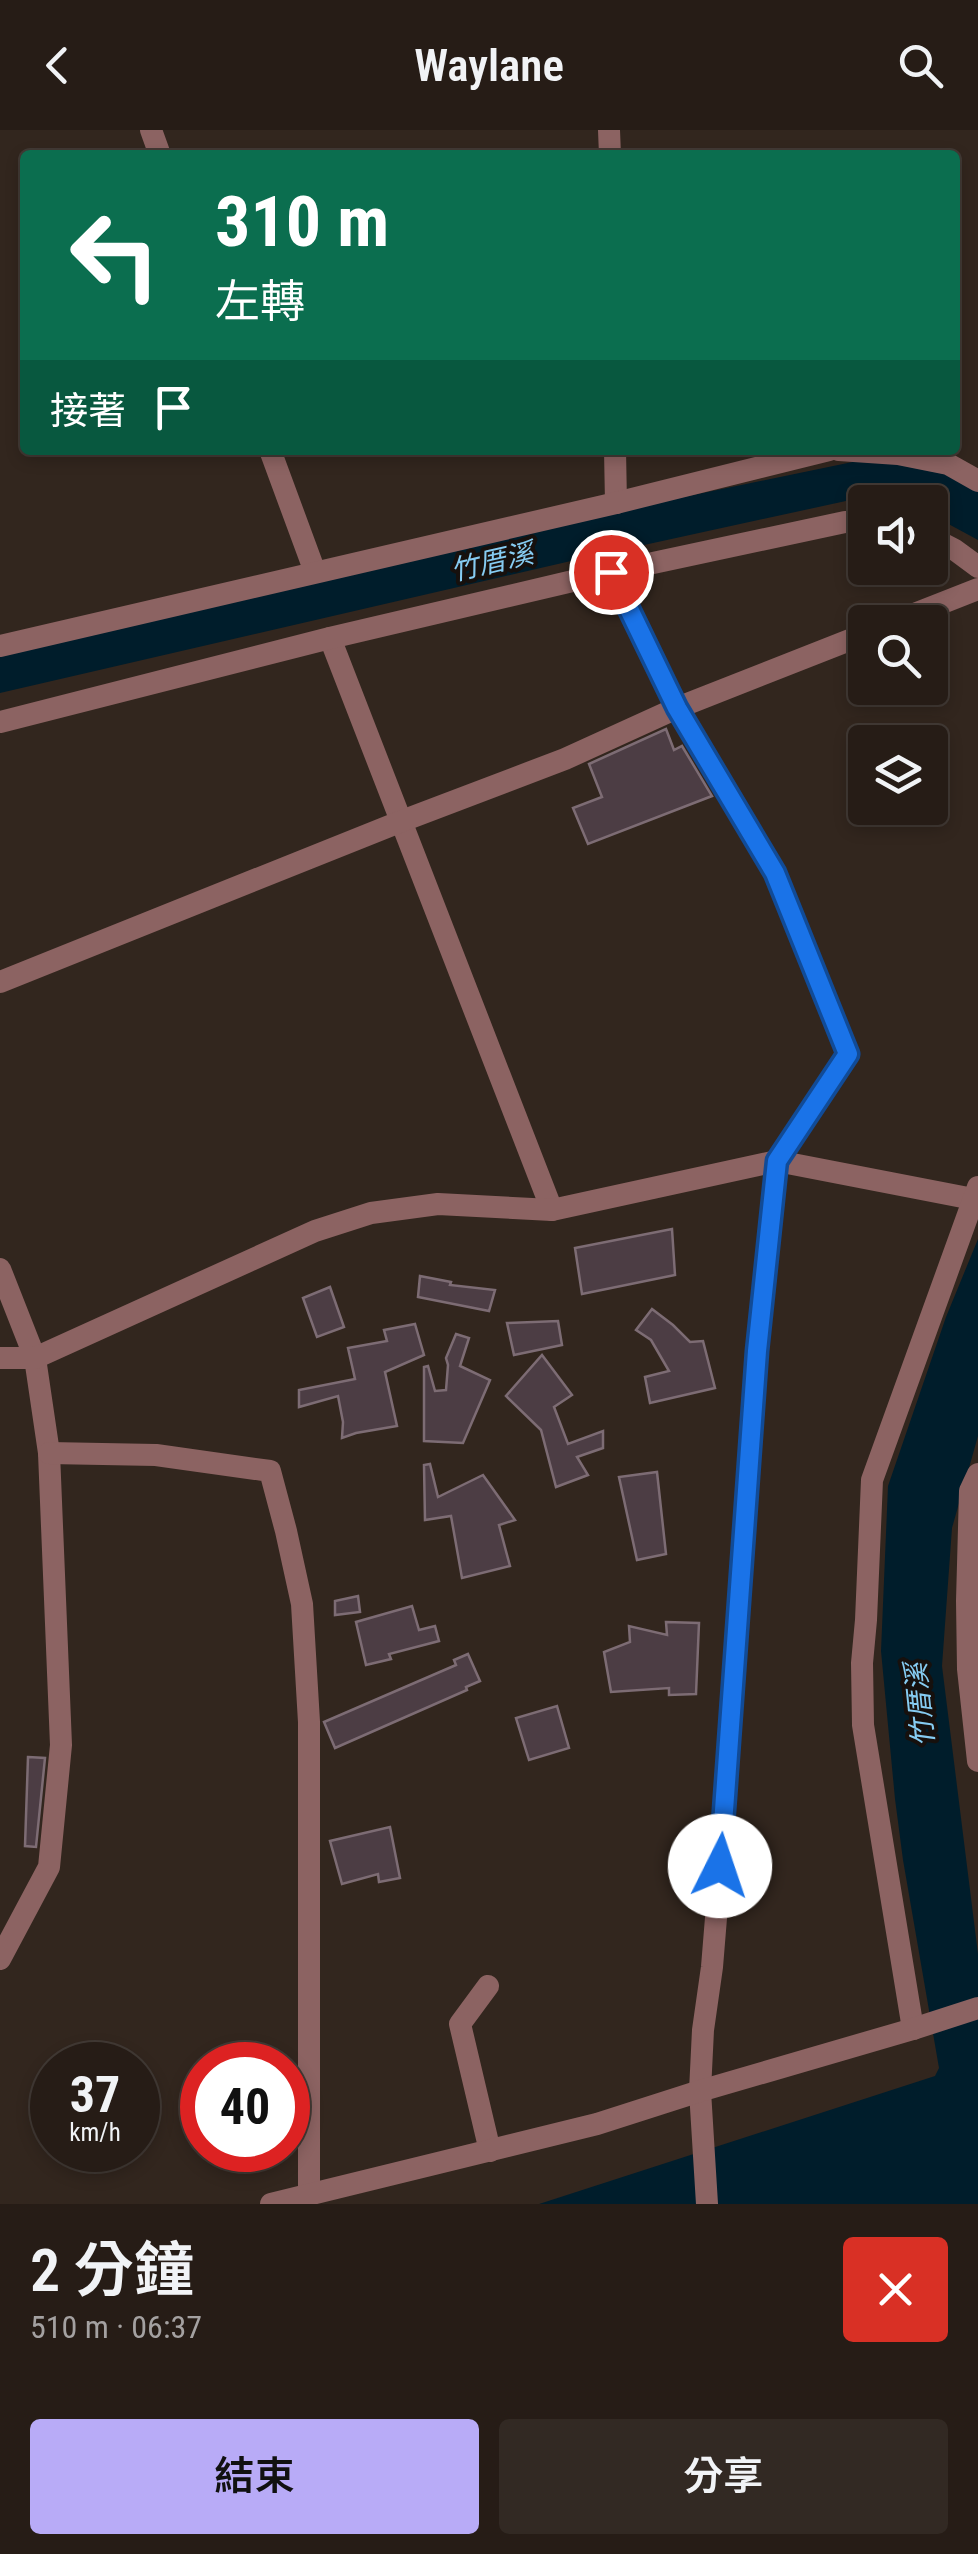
<!DOCTYPE html>
<html lang="zh-TW">
<meta charset="utf-8">
<style>
body{margin:0;font-family:"Roboto Condensed","Noto Sans TC",sans-serif;background:#322923;color:#f1f3f6;height:100vh;display:flex;flex-direction:column;font-size:38px;white-space:nowrap}
*{box-sizing:border-box;margin:0}
p{font-size:32px;color:#a4a1a1}
.icon{flex:none;width:55px;height:55px;fill:none;stroke:currentColor;stroke-width:2;stroke-linecap:round;stroke-linejoin:round}
.map{position:relative;height:2074px;overflow:hidden}
.panel{display:flex;flex-direction:column;background:#261c16;flex:1}
.panel>*{flex:none}
.top-card{position:absolute;left:20px;top:20px;width:940px;height:305px;border-radius:10px;box-shadow:0 5px 15px #0003,0 0 0 2px #423a35;background:#0b6e4f;color:#fff;overflow:hidden}
.buttons{position:absolute;left:848px;top:355px;display:grid;gap:20px}
.buttons a{display:grid;place-items:center;width:100px;height:100px;border-radius:10px;background:#261c16;box-shadow:0 5px 15px #0003,0 0 0 2px #423a35;font-size:50px}
.speed{position:absolute;left:30px;top:1912px;display:flex;gap:20px;font-size:50px;font-weight:700;text-align:center}
.speed>*{display:grid;place-content:center;width:130px;height:130px;border-radius:50%;background:#261c16;box-shadow:0 5px 15px #0003,0 0 0 2px #423a35;line-height:1}
.speed small{font-size:25px;font-weight:400}
.speed .limit{border:15px solid #d22;background:#fff;color:#111}
.pin{position:absolute;display:grid;place-items:center;width:85px;height:85px;color:#fff;margin:-42px;border:5px solid #fff;border-radius:50%;box-shadow:0 2px 10px #0007}
.me{position:absolute;width:110px;margin:-55px;rotate:4deg;stroke-linejoin:round;filter:drop-shadow(0 0 8px #0008)}
.turn{display:flex;align-items:center;gap:35px;height:210px;padding:0 30px;font-size:45px}
.turn .icon{width:130px;height:130px;stroke-width:2.5}
.turn b{display:block;font-size:70px;line-height:85px}
.then{display:flex;align-items:center;height:95px;padding:0 30px;background:#0003;gap:20px;font-size:38px}
.round{display:grid;place-items:center;flex:none;width:105px;height:105px;border-radius:10px;background:#322923}
.headline{display:flex;align-items:center;justify-content:space-between;height:170px;padding:0 30px}
h1{font-size:60px;font-weight:600;line-height:75px}
.primary-button{display:flex;gap:20px;margin-top:auto;padding:20px 30px}
.primary-button a{flex:1;height:115px;border-radius:10px;background:#b8abf7;color:#111;font-size:40px;font-weight:600;line-height:115px;text-align:center}
.primary-button a+a{background:#322923;color:#f1f3f6}
header{display:flex;justify-content:space-between;align-items:center;height:130px;padding:0 30px;background:#261c16;font-size:45px;font-weight:600}
.map>svg:first-child{display:block}
.water{fill:#001d2b}
.building{fill:#4c3d44;stroke:#7d6c74;stroke-width:2.5}
.lines{fill:none;stroke-linecap:round;stroke-linejoin:round}
.minor{stroke:#8c6362;stroke-width:22}
.route-casing{stroke:#114b97;stroke-width:25}
.route{stroke:#1a73e8;stroke-width:18}
.labels{text-anchor:middle;dominant-baseline:central;stroke-width:8;stroke-linejoin:round;paint-order:stroke}
.water-label{font-size:28px;font-style:italic;fill:#86ccf2;stroke:#16100d}
</style>
<header><svg class="icon" aria-label="back" viewBox="0 0 24 24"><path d="M15 5l-7 7 7 7"/></svg>Waylane<svg class="icon" aria-label="search" viewBox="0 0 24 24"><circle cx="10" cy="10" r="6"/><path d="M15 15l6 6"/></svg></header>
<div class="map">
<svg width="978" height="2074" viewBox="0 0 978 2074">
<rect width="100%" height="100%" fill="#32261e"/>
<!-- water -->
<g class="water">
<path d="M 867,329 L 949,340 L 978,359 L 978,410 L 930,384 L 930,372 L 884,372 L 855,369 L 571,431 L 0,563 L 0,516 L 322,442 Z"/>
<path d="M 978,1109 L 978,1306 L 952,1398 L 942,1536 L 978,1824 L 978,2074 L 539,2074 L 935,1946 L 939,1938 L 903,1730 L 895,1669 L 881,1521 L 888,1356 L 946,1187 Z"/>
</g>
<!-- building -->
<g class="building">
<path d="M 666,599 L 674,620 L 682,616 L 712,666 L 588,714 L 573,678 L 602,667 L 589,634 Z"/>
<path d="M 672,1099 L 675,1145 L 582,1164 L 575,1118 Z"/>
<path d="M 420,1146 L 451,1152 L 450,1155 L 495,1160 L 489,1181 L 418,1167 Z"/>
<path d="M 330,1157 L 344,1197 L 317,1207 L 303,1168 Z"/>
<path d="M 652,1179 L 673,1195 L 690,1212 L 703,1211 L 715,1258 L 650,1273 L 645,1247 L 669,1241 L 651,1210 L 636,1200 Z"/>
<path d="M 558,1191 L 562,1215 L 514,1225 L 507,1193 Z"/>
<path d="M 415,1194 L 424,1225 L 385,1242 L 397,1296 L 356,1303 L 342,1308 L 343,1292 L 338,1266 L 299,1277 L 299,1260 L 355,1249 L 348,1218 L 387,1211 L 384,1200 Z"/>
<path d="M 456,1204 L 469,1208 L 460,1236 L 490,1250 L 463,1313 L 424,1311 L 424,1237 L 428,1236 L 435,1261 L 446,1260 L 448,1235 L 446,1228 Z"/>
<path d="M 542,1225 L 572,1265 L 554,1277 L 568,1314 L 603,1301 L 603,1318 L 577,1327 L 588,1345 L 556,1357 L 541,1300 L 506,1266 Z"/>
<path d="M 430,1334 L 438,1367 L 483,1345 L 515,1390 L 499,1395 L 510,1436 L 462,1448 L 451,1386 L 425,1390 L 424,1335 Z"/>
<path d="M 657,1342 L 666,1424 L 637,1430 L 619,1347 Z"/>
<path d="M 358,1466 L 360,1482 L 335,1485 L 335,1471 Z"/>
<path d="M 412,1476 L 419,1500 L 435,1496 L 439,1511 L 389,1524 L 391,1529 L 366,1535 L 356,1492 Z"/>
<path d="M 666,1492 L 699,1493 L 696,1564 L 669,1565 L 669,1558 L 611,1562 L 604,1522 L 630,1512 L 629,1496 L 667,1505 Z"/>
<path d="M 468,1524 L 480,1551 L 466,1557 L 467,1560 L 335,1618 L 324,1592 L 456,1535 L 454,1530 Z"/>
<path d="M 557,1576 L 569,1618 L 529,1630 L 516,1588 Z"/>
<path d="M 28,1627 L 45,1628 L 36,1717 L 25,1716 Z"/>
<path d="M 390,1697 L 400,1748 L 379,1752 L 378,1744 L 342,1754 L 330,1711 Z"/>
</g>
<g class="lines">
<!-- minor -->
<g class="minor">
<path d="M 151,0 L 160,25"/>
<path d="M 609,0 L 610,25"/>
<path d="M 270,320 L 315,442"/>
<path d="M 615,320 L 616,373"/>
<path d="M 839,320 L 898,324 L 948,334 L 978,351"/>
<path d="M 930,407 L 955,420 L 978,437"/>
<path d="M 611,442 L 677,578 L 775,743 L 848,925 L 777,1031 L 757,1221 L 723,1702 L 712,1837 L 703,1900 L 700,1961 L 707,2074"/>
<path d="M 894,492 L 978,459"/>
<path d="M 330,508 L 552,1080"/>
<path d="M 0,516 L 616,373 L 829,320"/>
<path d="M 0,592 L 330,508 L 611,442 L 845,392 L 865,392"/>
<path d="M 0,852 L 402,691 L 565,629 L 677,578 L 865,504"/>
<path d="M 0,1139 L 35,1228 L 49,1323 L 61,1615 L 49,1737 L 0,1829"/>
<path d="M 0,1228 L 35,1228 L 315,1101 L 371,1083 L 438,1074 L 552,1080 L 777,1031 L 978,1070"/>
<path d="M 49,1323 L 156,1325 L 270,1341 L 286,1401 L 302,1474 L 309,1592 L 309,2066"/>
<path d="M 978,1344 L 970,1361 L 967,1471 L 968,1539 L 978,1631"/>
<path d="M 488,1856 L 460,1894 L 490,2021"/>
<path d="M 913,1899 L 863,1595 L 862,1533 L 866,1490 L 872,1350 L 978,1057"/>
<path d="M 271,2074 L 597,1994 L 700,1961 L 913,1899 L 978,1878"/>
</g>
</g>
<g class="lines">
<defs>
<path id="route" d="M 611,442 L 677,578 L 775,743 L 848,924 L 777,1031 L 757,1221 L 720,1736"/>
</defs>
<!-- route casing -->
<use href="#route" class="route-casing"/>
<!-- route -->
<use href="#route" class="route"/>
</g>
<g class="labels">
<!-- water labels -->
<g class="water-label">
<text transform="translate(492 432) rotate(-13)">竹厝溪</text>
<text transform="translate(920 1575) rotate(-96)">竹厝溪</text>
</g>
</g>
</svg>
<div class="buttons">
<a><svg class="icon" aria-label="sound" viewBox="0 0 24 24"><path d="M4 9h4l5-4v14l-5-4H4zM17 9q2 3 0 6"/></svg></a>
<a><svg class="icon" aria-label="search" viewBox="0 0 24 24"><circle cx="10" cy="10" r="6"/><path d="M15 15l6 6"/></svg></a>
<a><svg class="icon" aria-label="layers" viewBox="0 0 24 24"><path d="M12 4l9 5-9 5-9-5zM3 14l9 5 9-5"/></svg></a>
</div>
<div class="speed"><div>37<small>km/h</small></div><div class="limit">40</div></div>
<div class="pin" style="left:611px;top:442px;background:#d93025"><svg class="icon" aria-label="arrive" viewBox="0 0 24 24"><path d="M6 21V4h12l-3 4 3 4H6"/></svg></div>
<svg class="me" style="left:720px;top:1736px" viewBox="-20 -20 40 40"><circle r="19" fill="#fff"/><path d="M0-13L10 11 0 6-10 11z" fill="#1a73e8"/></svg>
<div class="top-card">
<div class="turn"><svg class="icon" aria-label="left" viewBox="0 0 24 24"><path d="M17 20v-9H6M10 6l-5 5 5 5"/></svg><div><b>310 m</b>左轉</div></div>
<div class="then">接著<svg class="icon" aria-label="arrive" viewBox="0 0 24 24"><path d="M6 21V4h12l-3 4 3 4H6"/></svg></div>
</div>
</div>
<section class="panel">
<div class="headline"><div><h1>2 分鐘</h1><p>510 m · 06:37</p></div><a class="round" style="background:#d93025;color:#fff"><svg class="icon" aria-label="close" viewBox="0 0 24 24"><path d="M6 6l12 12M18 6L6 18"/></svg></a></div>
<div class="primary-button"><a>結束</a><a>分享</a></div>
</section>
